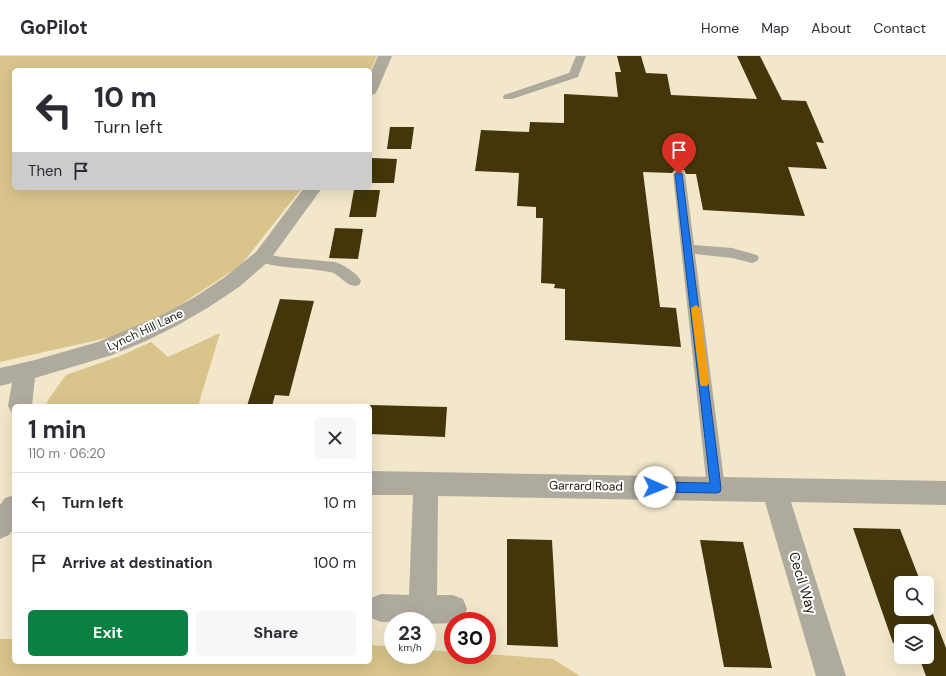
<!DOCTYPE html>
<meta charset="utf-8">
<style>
body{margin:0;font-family:"DM Sans",sans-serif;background:#f7f7f7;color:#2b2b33;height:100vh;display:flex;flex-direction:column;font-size:15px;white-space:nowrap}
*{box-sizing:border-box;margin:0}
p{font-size:13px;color:#7c7c81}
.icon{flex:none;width:22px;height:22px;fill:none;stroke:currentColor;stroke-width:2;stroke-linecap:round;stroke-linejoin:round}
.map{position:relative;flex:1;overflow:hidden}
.sheet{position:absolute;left:12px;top:348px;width:360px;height:260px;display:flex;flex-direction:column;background:#fff;border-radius:6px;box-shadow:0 4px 16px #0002}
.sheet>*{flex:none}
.top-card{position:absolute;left:12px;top:12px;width:360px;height:122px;border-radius:6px;box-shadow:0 4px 16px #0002;background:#fff;color:#2b2b33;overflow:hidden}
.controls{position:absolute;left:894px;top:520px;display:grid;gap:8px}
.controls a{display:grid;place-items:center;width:40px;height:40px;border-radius:6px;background:#fff;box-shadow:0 4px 16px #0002;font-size:20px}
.speed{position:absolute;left:384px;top:556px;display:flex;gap:8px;font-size:20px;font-weight:700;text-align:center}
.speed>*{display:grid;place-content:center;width:52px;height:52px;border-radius:50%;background:#fff;box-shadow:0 4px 16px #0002;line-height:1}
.speed small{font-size:10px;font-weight:400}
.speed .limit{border:6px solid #d22;background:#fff;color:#111}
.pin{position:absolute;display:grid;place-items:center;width:34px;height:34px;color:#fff;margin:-41px -17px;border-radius:50% 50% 50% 0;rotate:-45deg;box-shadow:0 0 4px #0007}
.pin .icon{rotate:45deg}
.me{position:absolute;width:44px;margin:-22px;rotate:91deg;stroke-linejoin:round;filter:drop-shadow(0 0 3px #0008)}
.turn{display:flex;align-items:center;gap:14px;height:84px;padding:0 16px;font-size:18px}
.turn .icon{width:52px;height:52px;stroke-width:2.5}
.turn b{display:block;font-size:28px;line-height:34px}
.then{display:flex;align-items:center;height:38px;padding:0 16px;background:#0003;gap:8px;font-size:15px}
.round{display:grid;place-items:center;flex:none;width:42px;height:42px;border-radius:6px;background:#f7f7f7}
.summary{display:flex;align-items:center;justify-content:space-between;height:68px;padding:0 16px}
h1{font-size:24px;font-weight:700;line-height:30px}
.action{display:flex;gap:8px;margin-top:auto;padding:8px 16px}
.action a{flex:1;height:46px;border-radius:6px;background:#0b8043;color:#fff;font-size:16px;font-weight:700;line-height:46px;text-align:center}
.action a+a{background:#f7f7f7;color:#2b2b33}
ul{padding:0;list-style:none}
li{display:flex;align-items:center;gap:12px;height:60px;padding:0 16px;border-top:1px solid #e1e1e2}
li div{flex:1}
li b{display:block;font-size:15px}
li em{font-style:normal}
header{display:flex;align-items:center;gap:24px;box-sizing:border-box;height:56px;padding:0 20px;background:#fff;border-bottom:1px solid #e1e1e2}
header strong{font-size:19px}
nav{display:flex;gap:22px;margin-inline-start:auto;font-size:14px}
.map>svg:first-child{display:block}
.green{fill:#d9c48b}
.building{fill:#44360a}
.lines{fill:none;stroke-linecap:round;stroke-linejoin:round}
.service{fill:#afaa9e;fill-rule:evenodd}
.minor{fill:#afaa9e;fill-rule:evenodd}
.route{fill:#1a73e8;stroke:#114b97}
.slow{fill:#f59e0b}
.labels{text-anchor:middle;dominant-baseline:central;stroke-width:4;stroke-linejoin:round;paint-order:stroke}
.street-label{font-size:12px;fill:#1b170d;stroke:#fff}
.near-street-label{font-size:14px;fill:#1b170d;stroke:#fff}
</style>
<header>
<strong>GoPilot</strong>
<nav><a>Home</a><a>Map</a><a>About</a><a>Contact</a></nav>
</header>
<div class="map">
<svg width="946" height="620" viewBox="0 0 946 620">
<rect width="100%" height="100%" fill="#f2e7ca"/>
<!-- green -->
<g class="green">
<path d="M 0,0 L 377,0 L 370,15 L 370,14 L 14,14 L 14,132 L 302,132 L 241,209 L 142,274 L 0,306 Z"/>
<path d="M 220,277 L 198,350 L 46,350 L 48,344 L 66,319 L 120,300 L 151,286 L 168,301 Z"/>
<path d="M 0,583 L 14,583 L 14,606 L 370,606 L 371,589 L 393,591 L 393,599 L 427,599 L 427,594 L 453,596 L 453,599 L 487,598 L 553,603 L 580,620 L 0,620 Z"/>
</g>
<!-- building -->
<g class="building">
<path d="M 617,0 L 641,0 L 646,17 L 667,18 L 671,39 L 757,43 L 737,0 L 760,0 L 782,44 L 806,45 L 824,87 L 816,86 L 827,113 L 788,111 L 805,160 L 703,154 L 696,118 L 686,118 L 684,114 L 679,113 L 675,114 L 672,117 L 643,116 L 660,251 L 676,252 L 681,291 L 565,284 L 565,233 L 554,232 L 555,228 L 541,227 L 543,162 L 536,162 L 536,151 L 517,150 L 519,117 L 475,115 L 481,74 L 529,76 L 530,66 L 564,67 L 564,38 L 618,41 L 615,16 L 621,16 Z"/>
<path d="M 390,71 L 414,71 L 411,93 L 387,93 Z"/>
<path d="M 372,102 L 397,103 L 394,127 L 370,127 Z"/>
<path d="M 354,134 L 380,134 L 376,161 L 349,161 Z"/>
<path d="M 335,172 L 363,173 L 358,203 L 329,202 Z"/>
<path d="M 280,243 L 314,245 L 289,340 L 275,339 L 272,350 L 247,350 Z"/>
<path d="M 370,349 L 447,351 L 445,381 L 370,378 Z"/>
<path d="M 853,472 L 900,473 L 921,527 L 901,527 L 901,553 L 927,553 L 927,543 L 946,592 L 946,620 L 926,620 L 919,601 L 927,601 L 927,575 L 901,575 L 901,588 L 893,587 Z"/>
<path d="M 507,483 L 552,484 L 558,591 L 507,589 Z"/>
<path d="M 700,484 L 743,486 L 772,612 L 724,611 Z"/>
</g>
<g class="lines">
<!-- service -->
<g class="service">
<path d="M 576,0 L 586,0 L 578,21 L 512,43 L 504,43 L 503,41 L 504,39 L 569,17 Z"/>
<path d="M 679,114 L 683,115 L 685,118 L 694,189 L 732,192 L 757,199 L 759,202 L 757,205 L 752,207 L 732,202 L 695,198 L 725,432 L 722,438 L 716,440 L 710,438 L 707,432 L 673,118 L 675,115 Z"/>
<path d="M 261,197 L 281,201 L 335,206 C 344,209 357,217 361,225 L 359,229 C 346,233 341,218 330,216 C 305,211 280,213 256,205 L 254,202 L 256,199 Z"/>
</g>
<!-- minor -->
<g class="minor">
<path d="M 378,0 L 392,0 L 377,35 L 375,38 L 370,39 L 370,18 Z"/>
<path d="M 304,132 L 322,132 L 269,205 L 239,231 L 209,251 L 178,269 L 146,285 L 112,299 L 35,322 L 32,350 L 14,350 L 14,358 L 12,357 L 8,350 L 12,327 L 0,330 L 0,312 L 35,304 L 98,286 L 164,258 L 195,241 L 225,221 L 256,196 Z"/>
<path d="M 370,415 L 946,425 L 946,449 L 791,446 L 846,620 L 816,620 L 765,446 L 438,440 L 437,539 L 453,539 L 463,543 L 467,553 L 463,563 L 453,565 L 453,567 L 427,568 L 427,565 L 381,566 L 371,562 L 371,542 L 381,538 L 409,539 L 413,439 L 370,439 Z"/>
<path d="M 14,439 L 14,472 L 9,479 L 0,483 L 0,449 L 5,442 Z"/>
</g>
</g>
<!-- route -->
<path class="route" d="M 679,116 L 682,118 L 721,432 L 720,436 L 716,437 L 655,436 L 652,435 L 650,431 L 652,428 L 655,426 L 710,427 L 675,118 Z"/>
<!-- slow -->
<path class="slow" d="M 696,249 L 700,252 L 709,327 L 707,330 L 701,330 L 700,327 L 691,252 Z"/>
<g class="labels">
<!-- street labels -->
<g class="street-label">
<text transform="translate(145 274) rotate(-25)">Lynch Hill Lane</text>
<text transform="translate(586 430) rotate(1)">Garrard Road</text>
</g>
<!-- near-street labels -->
<g class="near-street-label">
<text transform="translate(803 527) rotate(73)">Cecil Way</text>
</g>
</g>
</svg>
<div class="controls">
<a><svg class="icon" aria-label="search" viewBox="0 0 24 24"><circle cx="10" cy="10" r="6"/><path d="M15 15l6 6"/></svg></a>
<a><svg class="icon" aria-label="layers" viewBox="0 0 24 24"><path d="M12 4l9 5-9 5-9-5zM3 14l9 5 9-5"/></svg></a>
</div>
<div class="speed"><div>23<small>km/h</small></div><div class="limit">30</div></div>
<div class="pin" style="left:679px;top:118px;background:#d93025"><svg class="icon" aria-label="arrive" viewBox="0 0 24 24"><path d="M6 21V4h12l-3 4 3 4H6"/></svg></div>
<svg class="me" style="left:655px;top:431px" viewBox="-20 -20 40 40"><circle r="19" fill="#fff"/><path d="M0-13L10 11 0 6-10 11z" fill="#1a73e8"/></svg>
<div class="top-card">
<div class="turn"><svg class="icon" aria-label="left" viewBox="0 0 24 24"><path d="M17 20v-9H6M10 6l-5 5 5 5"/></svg><div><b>10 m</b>Turn left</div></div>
<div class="then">Then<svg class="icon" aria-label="arrive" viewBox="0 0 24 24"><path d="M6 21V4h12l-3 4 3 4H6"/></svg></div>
</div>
<section class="sheet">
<div class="summary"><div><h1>1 min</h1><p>110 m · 06:20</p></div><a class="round"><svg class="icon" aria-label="close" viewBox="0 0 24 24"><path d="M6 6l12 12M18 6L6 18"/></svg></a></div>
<ul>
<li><svg class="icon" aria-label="left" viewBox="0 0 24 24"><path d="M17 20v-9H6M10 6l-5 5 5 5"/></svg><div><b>Turn left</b></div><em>10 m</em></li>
<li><svg class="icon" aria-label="arrive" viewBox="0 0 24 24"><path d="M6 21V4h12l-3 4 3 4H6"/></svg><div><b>Arrive at destination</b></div><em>100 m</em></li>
</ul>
<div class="action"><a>Exit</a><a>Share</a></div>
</section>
</div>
